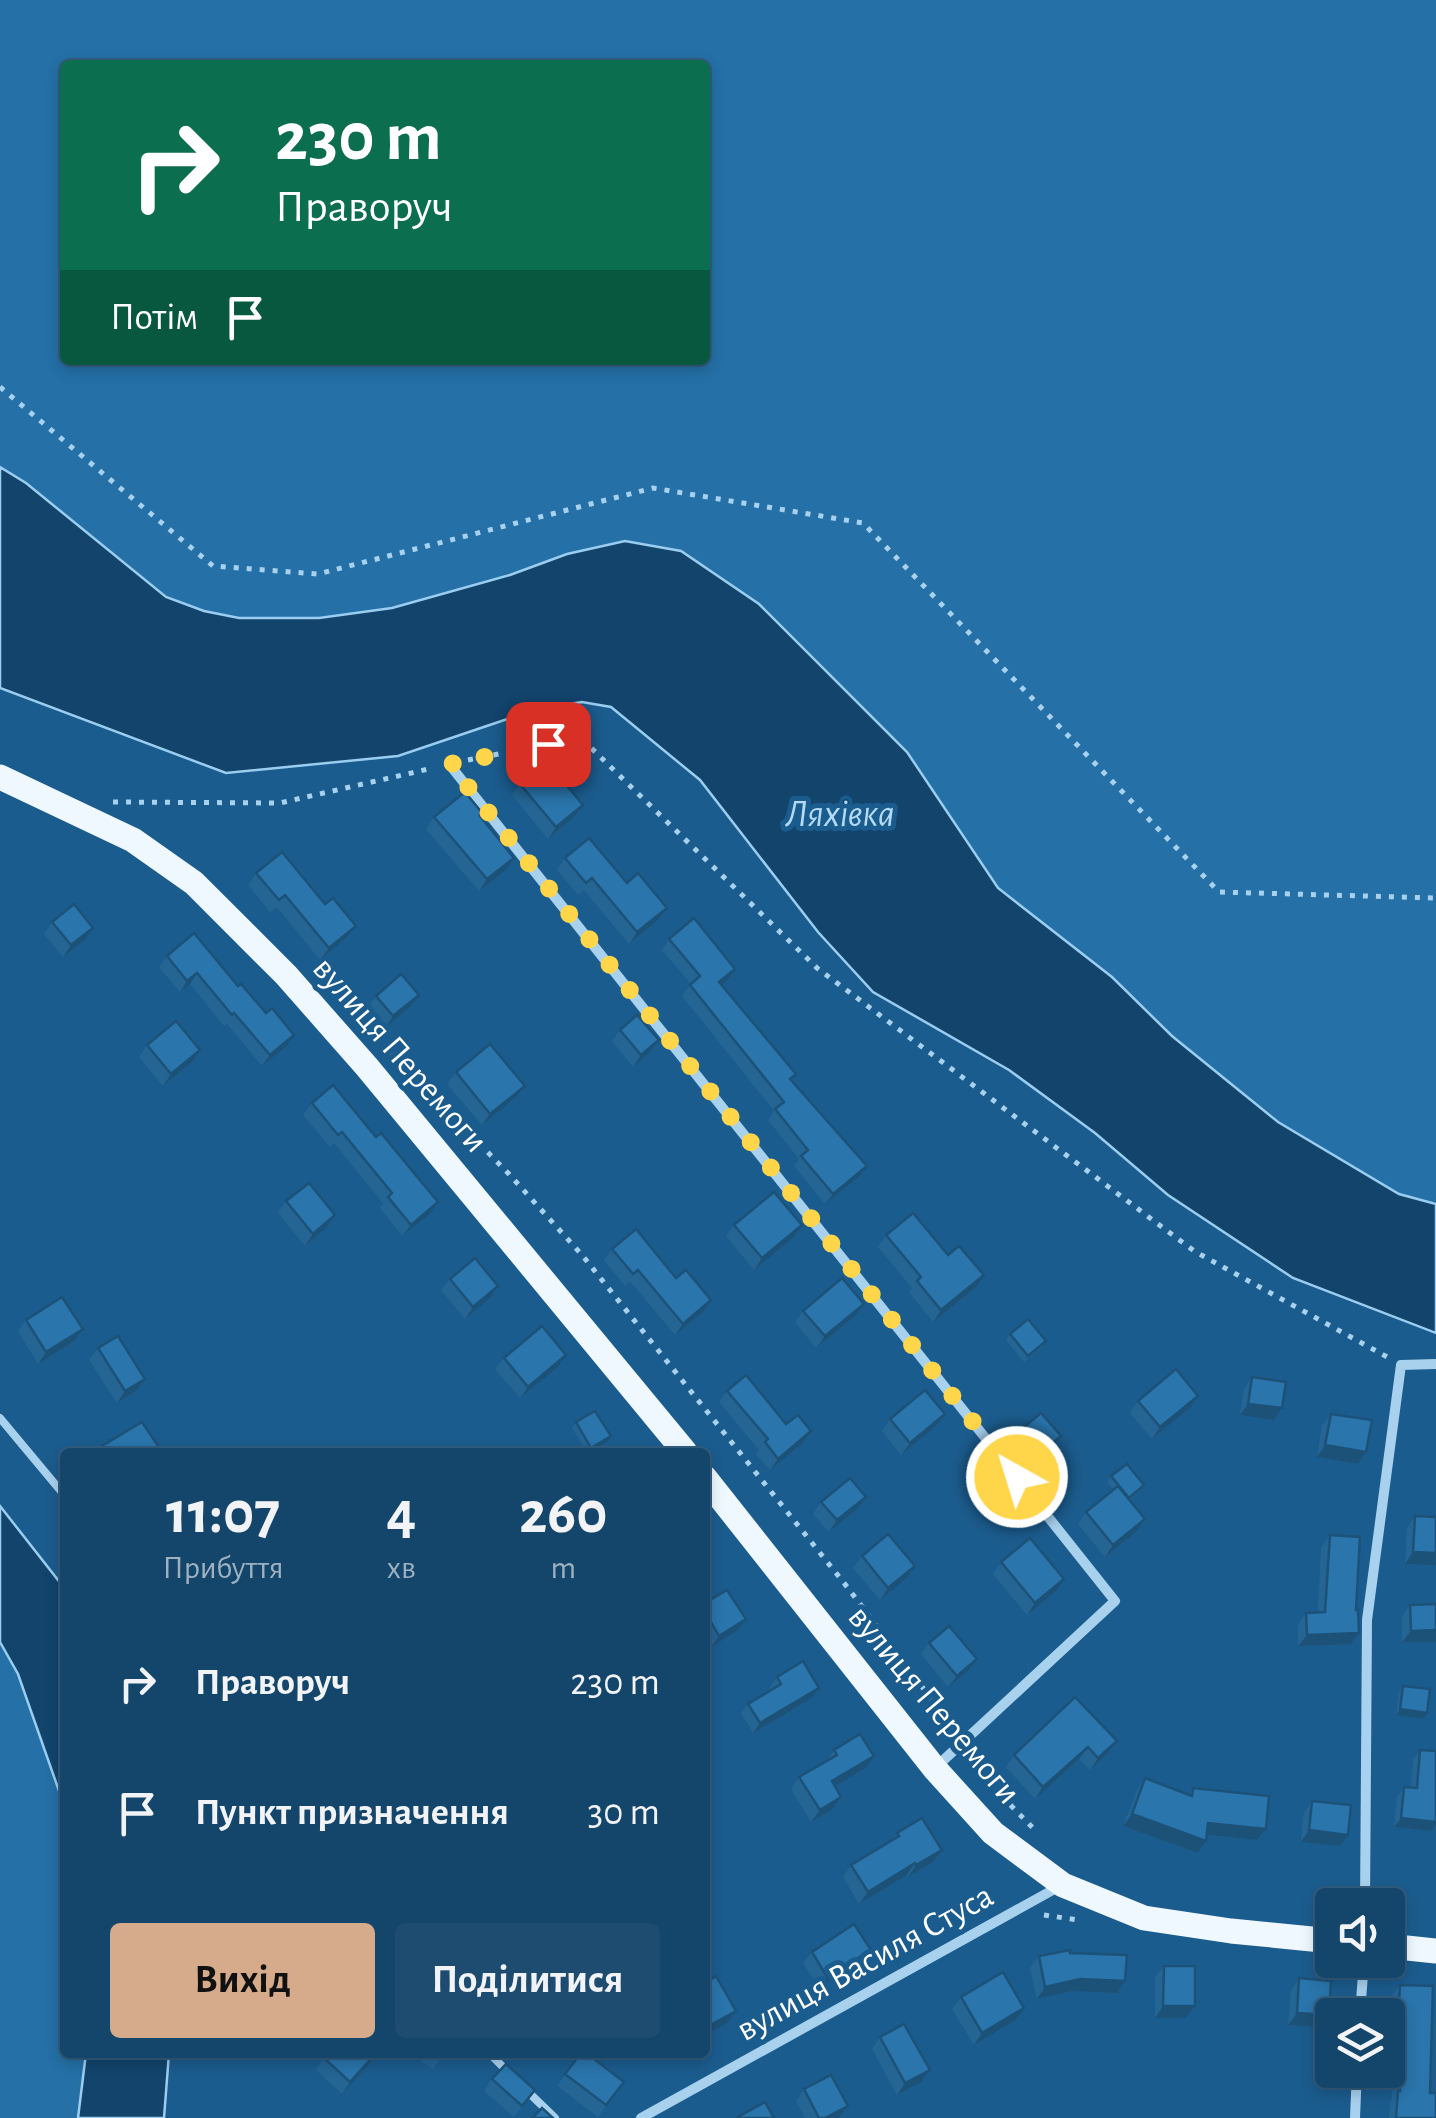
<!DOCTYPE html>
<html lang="uk">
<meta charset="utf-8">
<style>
body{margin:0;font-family:"Alegreya Sans",sans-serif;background:#1d4c70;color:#f1f3f6;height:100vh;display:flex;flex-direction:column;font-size:38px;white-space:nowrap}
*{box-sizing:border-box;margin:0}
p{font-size:32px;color:#9db1c1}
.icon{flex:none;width:55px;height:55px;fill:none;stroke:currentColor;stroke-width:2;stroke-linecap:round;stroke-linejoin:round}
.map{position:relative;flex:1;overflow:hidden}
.details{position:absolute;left:60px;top:1448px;width:650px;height:610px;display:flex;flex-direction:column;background:#14456a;border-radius:10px;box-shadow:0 5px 15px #0003,0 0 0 2px #335d7e}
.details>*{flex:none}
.guide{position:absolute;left:60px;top:60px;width:650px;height:305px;border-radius:10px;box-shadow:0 5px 15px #0003,0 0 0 2px #335d7e;background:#0b6e4f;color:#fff;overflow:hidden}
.controls{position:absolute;left:1315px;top:1888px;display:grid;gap:20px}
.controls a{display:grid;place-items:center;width:90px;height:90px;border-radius:10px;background:#14456a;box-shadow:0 5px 15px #0003,0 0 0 2px #335d7e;font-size:50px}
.pin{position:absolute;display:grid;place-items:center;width:85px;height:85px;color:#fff;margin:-42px;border-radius:20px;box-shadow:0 5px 15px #0006}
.me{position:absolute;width:110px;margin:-55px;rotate:321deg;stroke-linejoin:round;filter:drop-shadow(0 0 8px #0008)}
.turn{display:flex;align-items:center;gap:35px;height:210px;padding:0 50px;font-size:45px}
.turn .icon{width:130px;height:130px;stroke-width:2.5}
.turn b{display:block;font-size:70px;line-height:85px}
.then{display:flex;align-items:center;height:95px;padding:0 50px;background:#0003;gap:20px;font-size:38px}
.eta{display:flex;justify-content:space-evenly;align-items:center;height:170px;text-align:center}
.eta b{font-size:60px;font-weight:600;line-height:70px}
.action{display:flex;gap:20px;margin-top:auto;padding:20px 50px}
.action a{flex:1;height:115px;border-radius:10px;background:#d6ab8b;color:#111;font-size:40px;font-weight:600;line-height:115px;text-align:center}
.action a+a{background:#1d4c70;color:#f1f3f6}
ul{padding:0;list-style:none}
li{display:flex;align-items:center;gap:30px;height:130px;padding:0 50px}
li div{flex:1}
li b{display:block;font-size:38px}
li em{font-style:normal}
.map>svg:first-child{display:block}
.green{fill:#2470a7;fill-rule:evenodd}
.water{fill:#12446c;stroke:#9bcdf0;stroke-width:2.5}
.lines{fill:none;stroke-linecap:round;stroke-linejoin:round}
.path{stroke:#a8d1ee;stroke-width:5;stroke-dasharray:5 8;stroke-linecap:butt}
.lane{stroke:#a8d1ee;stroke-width:8}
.street{stroke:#a8d1ee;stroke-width:10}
.primary{stroke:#eff7ff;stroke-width:25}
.wall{fill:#246594}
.shaded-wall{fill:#1d5278}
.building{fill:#2a75ac;stroke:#1d5278;stroke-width:2.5}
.route{stroke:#ffd54a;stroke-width:18;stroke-dasharray:0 32.4}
.labels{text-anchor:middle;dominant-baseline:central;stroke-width:10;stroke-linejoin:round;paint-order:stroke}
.street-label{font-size:35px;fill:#fff;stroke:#1b5c8e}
.water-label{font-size:38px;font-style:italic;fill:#b4daf5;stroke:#1b5c8e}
</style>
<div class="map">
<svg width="1436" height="2118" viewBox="0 0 1436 2118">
<rect width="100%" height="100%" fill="#1b5c8e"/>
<!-- green -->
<g class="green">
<path d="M 0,0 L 1436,0 L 1436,1204 L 1399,1194 L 1278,1122 L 1172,1036 L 1112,977 L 998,888 L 907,752 L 625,541 L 567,554 L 510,575 L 392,608 L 319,618 L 239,618 L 204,611 L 166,597 L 26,483 L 0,467 ZM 65,65 L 705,65 L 705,360 L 65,360 Z"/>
<path d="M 0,1642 L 18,1674 L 65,1808 L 65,2052 L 86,2053 L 78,2118 L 0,2118 Z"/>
</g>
<!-- water -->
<g class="water">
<path d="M 0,467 L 26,483 L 166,597 L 204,611 L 239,618 L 319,618 L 392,608 L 510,575 L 567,554 L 625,541 L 681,551 L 759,604 L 907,752 L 998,888 L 1112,977 L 1172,1036 L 1278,1122 L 1399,1194 L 1436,1204 L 1436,1333 L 1293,1278 L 1168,1195 L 1095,1133 L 1009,1070 L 873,992 L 818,932 L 700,780 L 611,707 L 582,702 L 537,709 L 398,756 L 226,773 L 0,688 Z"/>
<path d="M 0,1506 L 65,1589 L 65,1808 L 18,1674 L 0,1642 Z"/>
<path d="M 86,2053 L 169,2053 L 164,2118 L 78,2118 Z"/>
</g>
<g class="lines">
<!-- path -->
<g class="path">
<path d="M 0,387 L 213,566 L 318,574 L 653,488 L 863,523 L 1219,892 L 1436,898"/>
<path d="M 468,760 L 581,738 L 817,968 L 1194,1251 L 1389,1358"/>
<path d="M 113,802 L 280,803 L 433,768"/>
<path d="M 388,1050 L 508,1173 L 582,1255 L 848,1588 L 953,1728"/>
<path d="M 970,1755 L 981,1775 L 1034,1829"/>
<path d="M 1044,1915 L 1078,1920"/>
</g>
<!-- lane -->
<g class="lane">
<path d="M 0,1418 L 65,1496"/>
<path d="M 488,2052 L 509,2073"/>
<path d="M 526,2090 L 555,2118"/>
</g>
<!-- street -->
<g class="street">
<path d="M 449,764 L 1115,1601 L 935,1768"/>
<path d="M 1365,1905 L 1367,1620 L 1401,1365 L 1436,1364"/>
<path d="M 1360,2015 L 1364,1960"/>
<path d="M 641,2118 L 1060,1886"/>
<path d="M 1355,2118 L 1357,2070"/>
</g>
<!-- primary -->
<g class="primary">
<path d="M 0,777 L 133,840 L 194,883 L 286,975 L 367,1067 L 685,1452"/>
<path d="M 705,1478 L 935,1769 L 993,1833 L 1063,1885 L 1144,1918 L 1231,1931 L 1332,1941"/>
<path d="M 1388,1946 L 1436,1951"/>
</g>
</g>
<!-- wall -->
<g class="wall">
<path d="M 520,784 L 583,805 L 574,817 L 548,839 L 512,795 Z"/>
<path d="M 434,817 L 480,817 L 514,858 L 506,870 L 479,891 L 426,829 Z"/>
<path d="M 565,858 L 627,883 L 667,908 L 658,920 L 629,944 L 584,890 L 578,895 L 557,870 Z"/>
<path d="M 256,873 L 325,904 L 356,926 L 347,937 L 320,960 L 277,907 L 270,912 L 248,885 Z"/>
<path d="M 52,922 L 85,940 L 63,957 L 44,934 Z"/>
<path d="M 669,939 L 735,969 L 728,980 L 721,985 L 796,1074 L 792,1080 L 867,1166 L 860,1176 L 825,1204 L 794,1166 L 799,1159 L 768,1120 L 774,1111 L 682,996 L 691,984 L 662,950 Z"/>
<path d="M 167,956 L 238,986 L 266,1013 L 294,1035 L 287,1046 L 262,1066 L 227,1024 L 224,1026 L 190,984 L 180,992 L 159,967 Z"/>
<path d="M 376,996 L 410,1007 L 385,1028 L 368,1007 Z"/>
<path d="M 620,1030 L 659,1040 L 650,1052 L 633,1067 L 612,1041 Z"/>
<path d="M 147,1045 L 192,1062 L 163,1086 L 139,1057 Z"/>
<path d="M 456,1072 L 525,1086 L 516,1097 L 482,1125 L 447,1084 Z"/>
<path d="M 312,1103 L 376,1137 L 438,1202 L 430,1214 L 402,1236 L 380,1208 L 383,1203 L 334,1143 L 330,1147 L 303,1115 Z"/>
<path d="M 286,1201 L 335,1215 L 327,1227 L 305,1246 L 278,1213 Z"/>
<path d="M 734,1225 L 802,1225 L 794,1237 L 754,1270 L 726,1236 Z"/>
<path d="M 886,1235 L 948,1255 L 976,1287 L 933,1322 L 909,1292 L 912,1288 L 878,1247 Z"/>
<path d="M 612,1249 L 703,1312 L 675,1335 L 630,1281 L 625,1286 L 604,1260 Z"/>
<path d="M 450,1279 L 498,1286 L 490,1298 L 465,1319 L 441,1290 Z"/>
<path d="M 803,1311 L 855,1316 L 816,1348 L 795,1322 Z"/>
<path d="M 26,1320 L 74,1341 L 38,1364 L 18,1331 Z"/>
<path d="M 1010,1334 L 1046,1341 L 1042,1347 L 1024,1362 L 1006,1340 Z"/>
<path d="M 98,1348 L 145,1379 L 137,1390 L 117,1403 L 89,1360 Z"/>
<path d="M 504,1358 L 558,1367 L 520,1398 L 495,1369 Z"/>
<path d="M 1252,1377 L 1282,1408 L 1274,1420 L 1240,1415 L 1244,1389 Z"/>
<path d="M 727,1391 L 786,1424 L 811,1431 L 803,1443 L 770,1470 L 756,1454 L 759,1450 L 719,1402 Z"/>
<path d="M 1138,1401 L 1190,1408 L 1152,1439 L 1130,1413 Z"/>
<path d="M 1331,1414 L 1366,1452 L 1358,1464 L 1317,1457 L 1322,1425 Z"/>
<path d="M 890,1419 L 936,1426 L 901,1455 L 882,1431 Z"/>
<path d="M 576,1422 L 607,1442 L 590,1452 L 587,1452 L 572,1428 Z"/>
<path d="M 1023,1428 L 1061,1436 L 1057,1442 L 1039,1457 L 1019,1434 Z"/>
<path d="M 1111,1476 L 1144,1485 L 1140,1491 L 1129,1500 L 1145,1519 L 1137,1531 L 1105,1557 L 1078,1524 L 1086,1512 L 1113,1490 L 1107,1482 Z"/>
<path d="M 821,1502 L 857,1509 L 829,1532 L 813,1514 Z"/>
<path d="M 1415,1516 L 1436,1517 L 1436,1565 L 1405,1564 L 1407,1528 Z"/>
<path d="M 1330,1535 L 1356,1610 L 1359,1633 L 1351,1644 L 1298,1646 L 1298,1624 L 1306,1613 L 1318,1612 L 1321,1547 Z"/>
<path d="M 862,1556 L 907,1578 L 880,1600 L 853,1568 Z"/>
<path d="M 1001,1562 L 1056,1591 L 1027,1615 L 993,1574 Z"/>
<path d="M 705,1603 L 737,1631 L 711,1647 L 705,1638 Z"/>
<path d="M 1436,1604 L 1436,1642 L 1402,1642 L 1402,1616 L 1410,1605 Z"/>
<path d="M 929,1643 L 977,1659 L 968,1671 L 948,1687 L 921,1654 Z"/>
<path d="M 777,1677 L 819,1688 L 812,1698 L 753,1733 L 741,1713 L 748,1704 L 771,1689 L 770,1687 Z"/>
<path d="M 1403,1686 L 1423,1719 L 1396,1715 L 1399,1692 Z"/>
<path d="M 1117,1741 L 1108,1753 L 1090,1770 L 1079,1759 L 1035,1799 L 1006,1767 L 1014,1755 Z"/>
<path d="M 834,1750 L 866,1768 L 835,1786 L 841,1797 L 833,1809 L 811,1822 L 791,1789 L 799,1777 L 826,1762 Z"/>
<path d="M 1420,1750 L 1432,1831 L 1394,1827 L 1397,1797 L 1404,1787 L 1411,1788 L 1413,1759 Z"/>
<path d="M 1145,1778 L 1189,1794 L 1193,1788 L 1257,1840 L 1207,1835 L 1206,1841 L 1198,1853 L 1123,1826 L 1137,1790 Z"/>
<path d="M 1312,1801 L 1348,1835 L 1340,1846 L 1301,1842 L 1304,1813 Z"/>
<path d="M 897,1833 L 942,1850 L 933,1862 L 908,1877 L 907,1875 L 859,1904 L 843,1877 L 851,1865 L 893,1839 Z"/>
<path d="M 871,1950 L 862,1961 L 819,1988 L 803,1963 L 812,1952 Z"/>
<path d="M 1070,1953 L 1117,1993 L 1072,1991 L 1037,1999 L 1030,1968 L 1039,1956 Z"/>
<path d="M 1164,1966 L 1186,2018 L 1155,2018 L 1155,1977 Z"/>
<path d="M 1299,1978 L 1329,2015 L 1321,2027 L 1288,2025 L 1291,1990 Z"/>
<path d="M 1400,1985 L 1430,2093 L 1436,2118 L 1389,2118 L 1390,2102 L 1392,2100 L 1394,2030 L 1390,2030 L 1391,1997 Z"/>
<path d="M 961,1997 L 1016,2020 L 974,2045 L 952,2009 Z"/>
<path d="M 880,2037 L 930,2070 L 921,2082 L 897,2095 L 872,2049 Z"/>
<path d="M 408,2052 L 444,2052 L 433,2069 Z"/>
<path d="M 582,2052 L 624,2082 L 598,2117 L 557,2086 Z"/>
<path d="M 324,2058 L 373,2060 L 342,2094 L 316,2070 Z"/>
<path d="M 492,2079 L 535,2090 L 514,2117 L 484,2091 Z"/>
<path d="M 804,2089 L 848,2106 L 839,2118 L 805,2118 L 796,2101 Z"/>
</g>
<!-- shaded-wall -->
<g class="shaded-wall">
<path d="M 583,805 L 574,817 L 548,839 L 556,827 Z"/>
<path d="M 514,858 L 506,870 L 479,891 L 487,879 Z"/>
<path d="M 667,908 L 658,920 L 629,944 L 637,932 Z"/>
<path d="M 356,926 L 347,937 L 320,960 L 329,948 Z"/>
<path d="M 93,928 L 85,940 L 63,957 L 71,945 Z"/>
<path d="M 735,969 L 728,980 L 712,993 L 719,982 Z"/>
<path d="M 197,973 L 190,984 L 180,992 L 187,981 Z"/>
<path d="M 419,995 L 410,1007 L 385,1028 L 393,1016 Z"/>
<path d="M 294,1035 L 287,1046 L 262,1066 L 270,1055 Z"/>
<path d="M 659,1040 L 650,1052 L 633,1067 L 641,1055 Z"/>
<path d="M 200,1050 L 192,1062 L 163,1086 L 171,1074 Z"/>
<path d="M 525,1086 L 516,1097 L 482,1125 L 490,1114 Z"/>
<path d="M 867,1166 L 860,1176 L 825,1204 L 833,1194 Z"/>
<path d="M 438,1202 L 430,1214 L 402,1236 L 411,1225 Z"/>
<path d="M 335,1215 L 327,1227 L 305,1246 L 313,1234 Z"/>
<path d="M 802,1225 L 794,1237 L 754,1270 L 762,1258 Z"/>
<path d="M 984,1275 L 976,1287 L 933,1322 L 941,1310 Z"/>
<path d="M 498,1286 L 490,1298 L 465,1319 L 473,1307 Z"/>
<path d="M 711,1300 L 703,1312 L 675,1335 L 683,1324 Z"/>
<path d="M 864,1304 L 855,1316 L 816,1348 L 825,1336 Z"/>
<path d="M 83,1329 L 74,1341 L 38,1364 L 46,1352 Z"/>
<path d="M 566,1355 L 558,1367 L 520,1398 L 528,1387 Z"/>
<path d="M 145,1379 L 137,1390 L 117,1403 L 125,1391 Z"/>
<path d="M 1198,1396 L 1190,1408 L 1152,1439 L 1160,1427 Z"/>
<path d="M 1248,1404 L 1282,1408 L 1274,1420 L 1240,1415 Z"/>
<path d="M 945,1414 L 936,1426 L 901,1455 L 910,1443 Z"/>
<path d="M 811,1431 L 803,1443 L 770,1470 L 778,1459 Z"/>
<path d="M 611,1436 L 607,1442 L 588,1452 L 591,1448 Z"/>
<path d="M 1325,1445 L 1366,1452 L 1358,1464 L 1317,1457 Z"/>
<path d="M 866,1497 L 857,1509 L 829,1532 L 837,1520 Z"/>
<path d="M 1145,1519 L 1137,1531 L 1105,1557 L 1113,1545 Z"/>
<path d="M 1413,1552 L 1436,1553 L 1436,1565 L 1405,1564 Z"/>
<path d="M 915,1566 L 907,1578 L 880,1600 L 888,1588 Z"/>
<path d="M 1064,1579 L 1056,1591 L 1027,1615 L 1035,1603 Z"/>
<path d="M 746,1619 L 737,1631 L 711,1647 L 719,1636 Z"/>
<path d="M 1436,1630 L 1436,1642 L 1402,1642 L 1411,1631 Z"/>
<path d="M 1359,1633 L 1351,1644 L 1298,1646 L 1307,1635 Z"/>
<path d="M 977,1659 L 968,1671 L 948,1687 L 957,1676 Z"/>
<path d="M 819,1688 L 812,1698 L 753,1733 L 760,1723 Z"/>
<path d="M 1400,1709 L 1427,1713 L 1423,1719 L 1396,1715 Z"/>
<path d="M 1117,1741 L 1108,1753 L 1090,1770 L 1098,1758 Z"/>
<path d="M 1088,1747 L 1079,1759 L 1035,1799 L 1043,1787 Z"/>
<path d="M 874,1756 L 866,1768 L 823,1793 L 832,1781 Z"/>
<path d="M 841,1797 L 833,1809 L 811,1822 L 820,1810 Z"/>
<path d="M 1132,1814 L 1206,1841 L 1198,1853 L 1123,1826 Z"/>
<path d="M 1401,1818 L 1436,1822 L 1436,1825 L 1432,1831 L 1394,1827 Z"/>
<path d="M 1208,1823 L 1266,1829 L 1257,1840 L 1200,1834 Z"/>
<path d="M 1309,1830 L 1348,1835 L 1340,1846 L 1301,1842 Z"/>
<path d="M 942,1850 L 933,1862 L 908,1877 L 916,1865 Z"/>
<path d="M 915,1863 L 907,1875 L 859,1904 L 868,1892 Z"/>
<path d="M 871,1950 L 862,1961 L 819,1988 L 827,1977 Z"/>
<path d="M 1080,1979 L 1125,1981 L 1117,1993 L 1072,1991 L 1037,1999 L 1045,1987 Z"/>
<path d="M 1163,2006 L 1195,2006 L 1186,2018 L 1155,2018 Z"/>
<path d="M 1024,2008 L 1016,2020 L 974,2045 L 982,2033 Z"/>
<path d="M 736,2011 L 727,2023 L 705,2035 L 705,2028 Z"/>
<path d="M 1297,2013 L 1329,2015 L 1321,2027 L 1288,2025 Z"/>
<path d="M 1398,2018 L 1402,2018 L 1394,2030 L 1390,2030 Z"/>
<path d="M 378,2052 L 373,2060 L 342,2094 L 350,2082 Z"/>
<path d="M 930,2070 L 921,2082 L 897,2095 L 905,2083 Z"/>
<path d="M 848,2106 L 839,2118 L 825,2118 Z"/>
</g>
<!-- building -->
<g class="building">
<path d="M 547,762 L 583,805 L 556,827 L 520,784 Z"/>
<path d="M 465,792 L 483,814 L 480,816 L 514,858 L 487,879 L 434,817 Z"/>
<path d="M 589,838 L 627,883 L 638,873 L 667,908 L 637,932 L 592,878 L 586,883 L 565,858 Z"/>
<path d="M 282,852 L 325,904 L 333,898 L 356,926 L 329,948 L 285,895 L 279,900 L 256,873 Z"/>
<path d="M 74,904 L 93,928 L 71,945 L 52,922 Z"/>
<path d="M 694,918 L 735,969 L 719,982 L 796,1074 L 790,1079 L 867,1166 L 833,1194 L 801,1156 L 808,1150 L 775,1109 L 784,1102 L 690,985 L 700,976 L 669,939 Z"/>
<path d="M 194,933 L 238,986 L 241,984 L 266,1013 L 272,1008 L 294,1035 L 270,1055 L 234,1013 L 232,1015 L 197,973 L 187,981 L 167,956 Z"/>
<path d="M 401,974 L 419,995 L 393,1016 L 376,996 Z"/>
<path d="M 637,1015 L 659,1040 L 641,1055 L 620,1030 Z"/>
<path d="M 176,1021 L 200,1050 L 171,1074 L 147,1045 Z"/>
<path d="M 490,1044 L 525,1086 L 490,1114 L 456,1072 Z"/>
<path d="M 333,1085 L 376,1137 L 381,1133 L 438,1202 L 411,1225 L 388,1197 L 392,1193 L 342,1132 L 338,1135 L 312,1103 Z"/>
<path d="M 309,1183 L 335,1215 L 313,1234 L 286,1201 Z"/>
<path d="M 774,1192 L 802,1225 L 762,1258 L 734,1225 Z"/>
<path d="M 913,1213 L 948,1255 L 959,1246 L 984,1275 L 941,1310 L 917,1281 L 921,1277 L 886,1235 Z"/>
<path d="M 636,1229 L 676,1278 L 686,1270 L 711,1300 L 683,1324 L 638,1270 L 633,1274 L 612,1249 Z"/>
<path d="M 475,1258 L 498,1286 L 473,1307 L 450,1279 Z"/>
<path d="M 842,1278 L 864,1304 L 825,1336 L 803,1311 Z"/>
<path d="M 62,1297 L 83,1329 L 46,1352 L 26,1320 Z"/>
<path d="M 1028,1319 L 1046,1341 L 1028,1356 L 1010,1334 Z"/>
<path d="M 542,1326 L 566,1355 L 528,1387 L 504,1358 Z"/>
<path d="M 118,1336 L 145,1379 L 125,1391 L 98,1348 Z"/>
<path d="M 1176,1369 L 1198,1396 L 1160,1427 L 1138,1401 Z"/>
<path d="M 746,1375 L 786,1424 L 798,1415 L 811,1431 L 778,1459 L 765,1442 L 768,1439 L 727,1391 Z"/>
<path d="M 1252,1377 L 1286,1382 L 1282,1408 L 1248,1404 Z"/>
<path d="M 925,1390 L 945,1414 L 910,1443 L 890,1419 Z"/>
<path d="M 595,1411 L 611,1436 L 591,1448 L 576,1422 Z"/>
<path d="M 1041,1413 L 1061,1436 L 1043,1451 L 1023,1428 Z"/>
<path d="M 1331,1414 L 1372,1420 L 1366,1452 L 1325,1445 Z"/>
<path d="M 142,1422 L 162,1452 L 106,1452 L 102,1446 Z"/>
<path d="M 1127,1464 L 1144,1485 L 1129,1498 L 1111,1476 Z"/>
<path d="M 850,1478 L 866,1497 L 837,1520 L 821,1502 Z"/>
<path d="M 1118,1486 L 1145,1519 L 1113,1545 L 1086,1512 Z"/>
<path d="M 1415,1516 L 1436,1517 L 1436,1553 L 1413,1552 Z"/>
<path d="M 888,1534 L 915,1566 L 888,1588 L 862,1556 Z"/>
<path d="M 1330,1535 L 1360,1537 L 1356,1610 L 1358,1610 L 1359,1633 L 1307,1635 L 1306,1613 L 1325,1612 Z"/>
<path d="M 1030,1538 L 1064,1579 L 1035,1603 L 1001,1562 Z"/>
<path d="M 727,1590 L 746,1619 L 719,1636 L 705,1612 L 705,1603 Z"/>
<path d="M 1436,1604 L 1436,1630 L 1411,1631 L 1410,1605 Z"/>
<path d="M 949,1626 L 977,1659 L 957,1676 L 929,1643 Z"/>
<path d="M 803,1661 L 819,1688 L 760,1723 L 748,1704 L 781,1684 L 777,1677 Z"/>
<path d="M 1403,1686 L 1430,1689 L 1427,1713 L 1400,1709 Z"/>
<path d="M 1075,1697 L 1117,1741 L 1098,1758 L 1088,1747 L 1043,1787 L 1014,1755 Z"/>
<path d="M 860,1734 L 874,1756 L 832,1781 L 841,1797 L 820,1810 L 799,1777 L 837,1755 L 834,1750 Z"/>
<path d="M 1420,1750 L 1436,1751 L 1436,1822 L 1401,1818 L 1404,1787 L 1417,1788 Z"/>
<path d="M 1145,1778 L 1192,1796 L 1193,1788 L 1269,1796 L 1266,1829 L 1208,1823 L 1206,1841 L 1132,1814 Z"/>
<path d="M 1312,1801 L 1351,1805 L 1348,1835 L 1309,1830 Z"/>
<path d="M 922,1818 L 942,1850 L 916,1865 L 915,1863 L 868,1892 L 851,1865 L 899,1836 L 897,1833 Z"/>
<path d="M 854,1924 L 871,1950 L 827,1977 L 812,1952 Z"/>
<path d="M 1070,1950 L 1070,1953 L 1127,1955 L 1125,1981 L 1080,1979 L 1045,1987 L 1039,1956 Z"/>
<path d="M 1164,1966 L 1195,1966 L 1195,2006 L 1163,2006 Z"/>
<path d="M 1003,1972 L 1024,2008 L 982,2033 L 961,1997 Z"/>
<path d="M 716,1976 L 736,2011 L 705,2028 L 705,1983 Z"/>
<path d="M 1299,1978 L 1331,1981 L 1329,2015 L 1297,2013 Z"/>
<path d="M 1400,1985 L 1433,1986 L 1430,2093 L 1436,2093 L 1436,2118 L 1396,2118 L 1398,2091 L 1400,2091 L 1402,2018 L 1398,2018 Z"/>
<path d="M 904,2024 L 930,2070 L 905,2083 L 880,2037 Z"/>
<path d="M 329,2052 L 377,2052 L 350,2082 L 324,2058 Z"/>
<path d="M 582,2052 L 585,2052 L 624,2082 L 606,2105 L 565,2074 Z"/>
<path d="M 506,2064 L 535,2090 L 522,2106 L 492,2079 Z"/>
<path d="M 831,2075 L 848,2106 L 825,2118 L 819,2118 L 804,2089 Z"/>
<path d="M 765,2102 L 774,2118 L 736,2118 Z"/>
<path d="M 542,2108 L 553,2118 L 532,2118 Z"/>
</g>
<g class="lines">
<!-- route -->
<path class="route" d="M 548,744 L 450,764 L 1017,1477"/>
</g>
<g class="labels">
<!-- street labels -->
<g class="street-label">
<text transform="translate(400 1055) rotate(49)">вулиця Перемоги</text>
<text transform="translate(934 1705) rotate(50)">вулиця Перемоги</text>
<text transform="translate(865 1963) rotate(-29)">вулиця Василя Стуса</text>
</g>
<!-- water labels -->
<g class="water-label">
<text x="840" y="815">Ляхівка</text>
</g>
</g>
</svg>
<div class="controls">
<a><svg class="icon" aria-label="sound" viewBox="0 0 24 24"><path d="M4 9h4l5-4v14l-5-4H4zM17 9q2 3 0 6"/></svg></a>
<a><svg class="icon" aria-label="layers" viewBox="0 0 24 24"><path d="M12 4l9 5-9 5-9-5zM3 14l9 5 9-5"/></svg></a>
</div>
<div class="pin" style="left:548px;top:744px;background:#d93025"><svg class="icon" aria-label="arrive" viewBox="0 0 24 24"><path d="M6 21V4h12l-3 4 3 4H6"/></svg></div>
<svg class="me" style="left:1017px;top:1477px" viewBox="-20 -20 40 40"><circle r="17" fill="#ffd54a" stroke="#fff" stroke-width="3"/><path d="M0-11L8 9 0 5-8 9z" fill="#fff"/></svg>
<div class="guide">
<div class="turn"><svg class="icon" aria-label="right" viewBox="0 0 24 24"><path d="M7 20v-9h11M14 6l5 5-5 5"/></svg><div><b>230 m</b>Праворуч</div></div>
<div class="then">Потім<svg class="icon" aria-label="arrive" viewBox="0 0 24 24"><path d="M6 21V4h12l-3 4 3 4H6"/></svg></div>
</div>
<section class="details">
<div class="eta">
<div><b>11:07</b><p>Прибуття</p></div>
<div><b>4</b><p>хв</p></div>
<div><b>260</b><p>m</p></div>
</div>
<ul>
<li><svg class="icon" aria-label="right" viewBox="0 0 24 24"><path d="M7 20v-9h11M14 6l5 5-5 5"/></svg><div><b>Праворуч</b></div><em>230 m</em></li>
<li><svg class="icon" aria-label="arrive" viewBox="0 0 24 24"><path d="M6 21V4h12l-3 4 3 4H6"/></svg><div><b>Пункт призначення</b></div><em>30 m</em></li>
</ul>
<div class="action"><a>Вихід</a><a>Поділитися</a></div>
</section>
</div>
